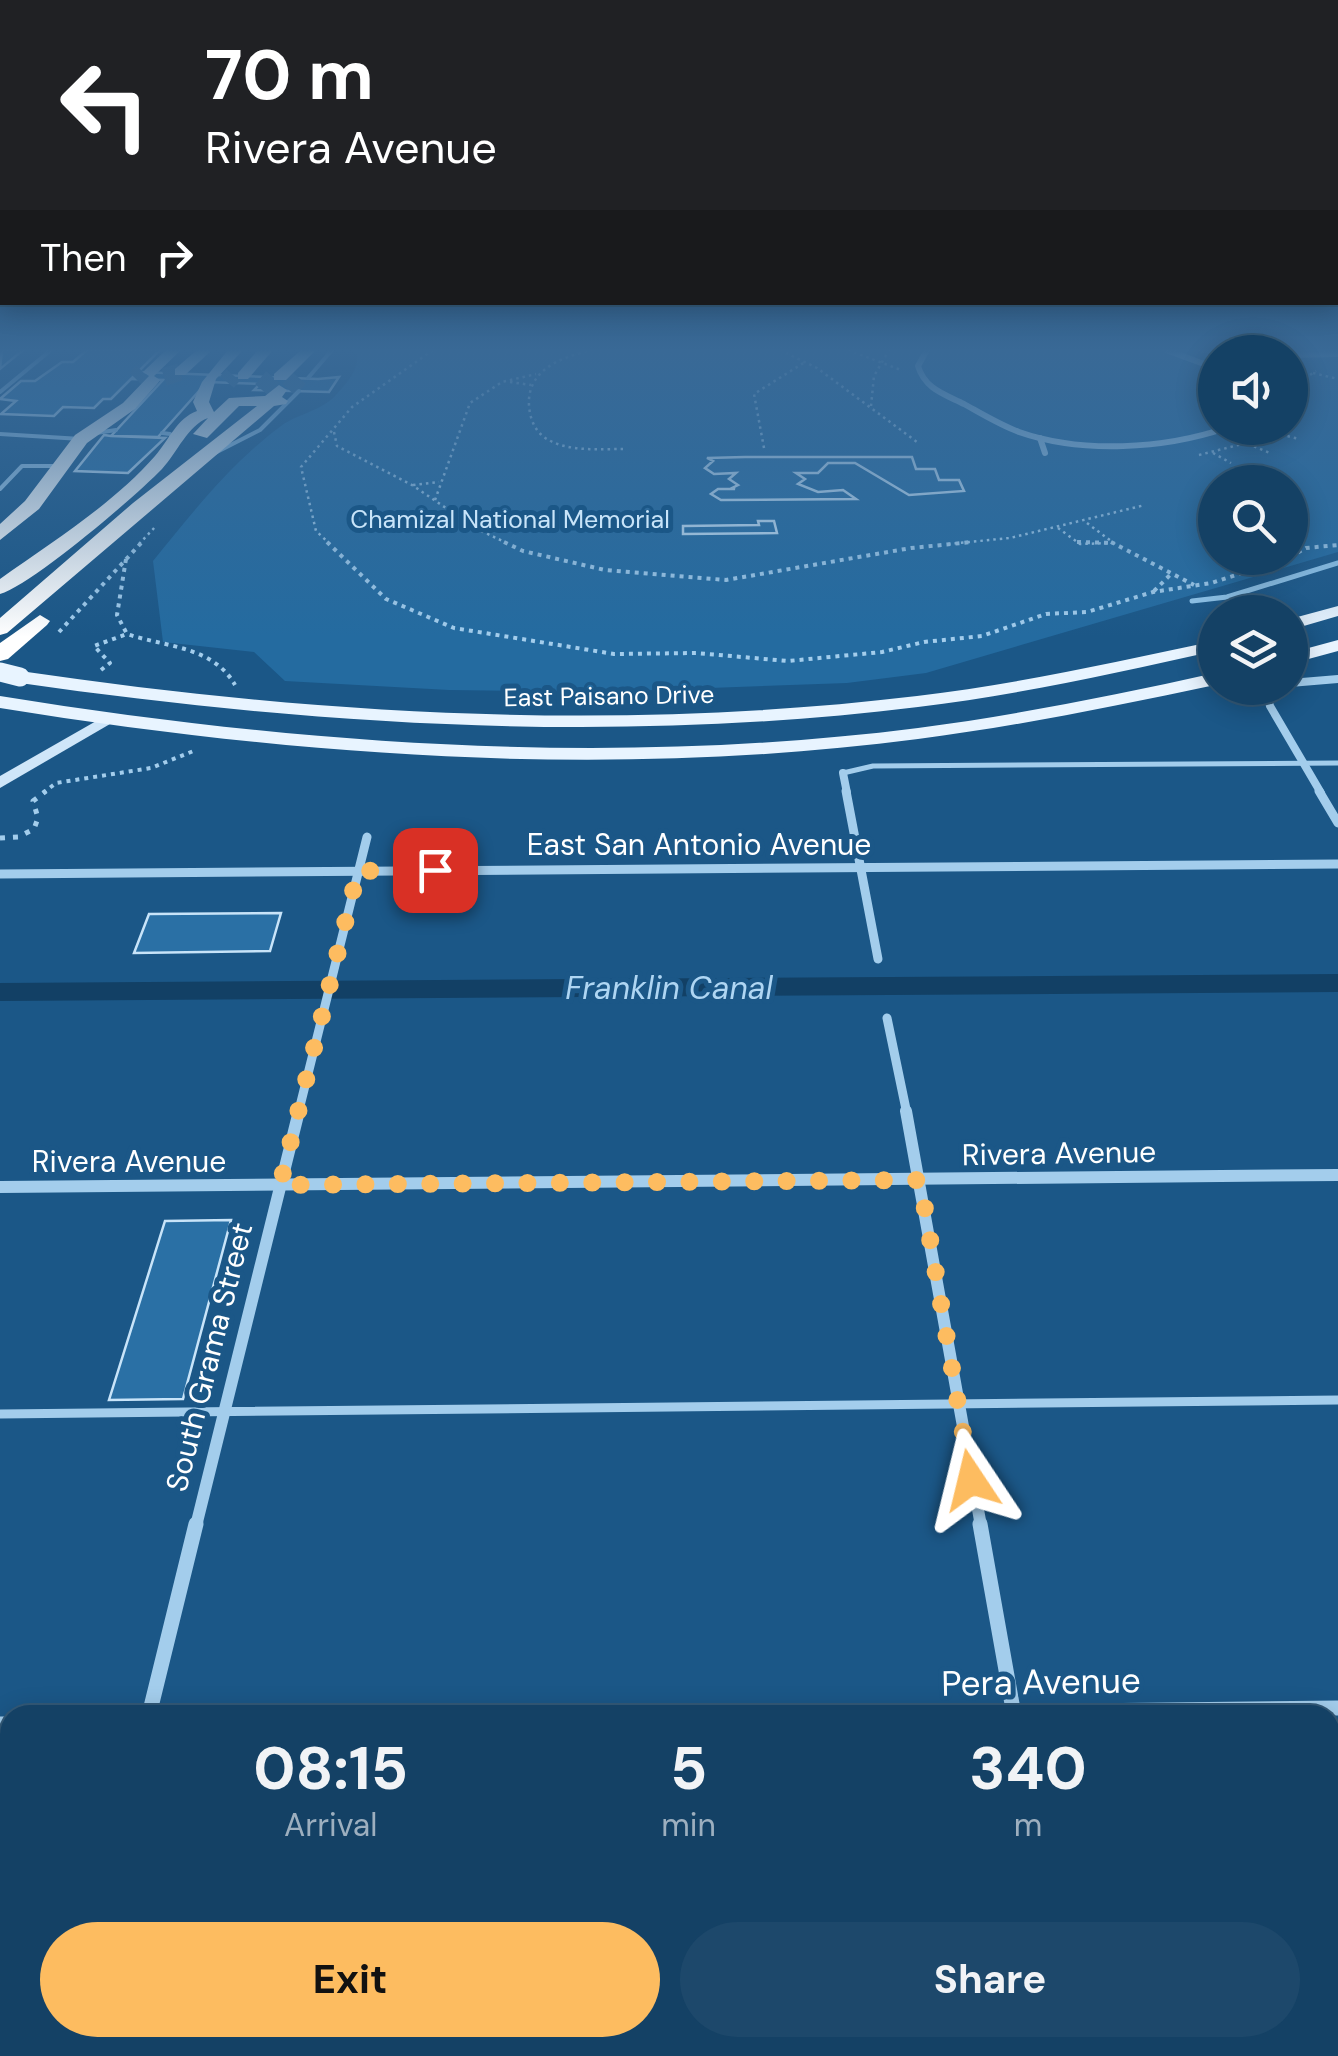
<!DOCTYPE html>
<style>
body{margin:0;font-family:"DM Sans",sans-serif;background:#1d486b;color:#f1f3f6;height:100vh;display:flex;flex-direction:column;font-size:38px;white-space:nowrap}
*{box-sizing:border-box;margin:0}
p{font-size:32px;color:#9dafbf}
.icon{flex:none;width:55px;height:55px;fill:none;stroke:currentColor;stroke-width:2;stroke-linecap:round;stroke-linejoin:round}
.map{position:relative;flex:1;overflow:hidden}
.drawer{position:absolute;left:0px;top:1705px;width:1340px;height:352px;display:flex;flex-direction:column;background:#144165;border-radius:30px 30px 0 0;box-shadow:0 5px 25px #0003,0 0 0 2px #335a79}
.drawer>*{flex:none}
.hud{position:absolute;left:0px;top:0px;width:1340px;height:305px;box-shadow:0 5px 25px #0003,0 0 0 2px #335a79;background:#202124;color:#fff;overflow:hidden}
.controls{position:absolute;left:1198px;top:335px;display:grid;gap:20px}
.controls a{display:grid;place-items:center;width:110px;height:110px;border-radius:50%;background:#144165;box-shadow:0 5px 25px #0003,0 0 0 2px #335a79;font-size:50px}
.pin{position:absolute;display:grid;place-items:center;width:85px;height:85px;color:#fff;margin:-42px;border-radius:20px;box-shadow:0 5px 15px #0006}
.me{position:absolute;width:110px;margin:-55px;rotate:350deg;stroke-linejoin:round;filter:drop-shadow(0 0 8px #0008)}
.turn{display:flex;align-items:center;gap:35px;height:210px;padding:0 40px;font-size:45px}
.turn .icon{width:130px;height:130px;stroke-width:2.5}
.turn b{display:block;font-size:70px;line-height:85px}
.then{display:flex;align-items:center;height:95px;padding:0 40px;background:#0003;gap:20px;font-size:38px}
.eta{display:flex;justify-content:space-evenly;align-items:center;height:170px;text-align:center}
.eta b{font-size:60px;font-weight:700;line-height:70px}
.cta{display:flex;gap:20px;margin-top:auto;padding:20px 40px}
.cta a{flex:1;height:115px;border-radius:60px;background:#fdbc60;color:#111;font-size:40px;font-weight:700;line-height:115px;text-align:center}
.cta a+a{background:#1d486b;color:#f1f3f6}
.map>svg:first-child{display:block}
.green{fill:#246ba0;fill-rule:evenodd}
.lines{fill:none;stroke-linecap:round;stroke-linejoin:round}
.stream{stroke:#96caee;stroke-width:5}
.canal{fill:#124065;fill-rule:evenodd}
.building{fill:#2a70a5;stroke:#c8e4f9;stroke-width:2.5}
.highway-tunnel{stroke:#3d7099;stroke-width:18;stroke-dasharray:18 9;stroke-linecap:butt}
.path-far2{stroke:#a3cdec;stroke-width:2.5;stroke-dasharray:2.5 4;stroke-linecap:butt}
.path-far1{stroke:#a3cdec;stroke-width:4;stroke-dasharray:4 5;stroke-linecap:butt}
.path{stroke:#a3cdec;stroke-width:5;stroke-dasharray:5 8;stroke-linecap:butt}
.lane-far2{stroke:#a3cdec;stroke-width:4}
.lane-far1{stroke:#a3cdec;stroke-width:5}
.lane{stroke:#a3cdec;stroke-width:9}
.street-far4{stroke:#a3cdec;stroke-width:6}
.street-far3{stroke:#a3cdec;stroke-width:8}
.street-far2{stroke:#a3cdec;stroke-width:9}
.street-far1{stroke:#a3cdec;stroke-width:12}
.street{stroke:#a3cdec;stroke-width:15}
.secondary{fill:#cfe6f9;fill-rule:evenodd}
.primary{fill:#e8f4ff;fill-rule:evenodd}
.highway{fill:#fff;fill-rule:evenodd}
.primary-bridge{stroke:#e8f4ff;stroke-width:19}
.route{stroke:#fdbc60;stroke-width:18;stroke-dasharray:0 32.4}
.labels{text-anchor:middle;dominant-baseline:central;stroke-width:10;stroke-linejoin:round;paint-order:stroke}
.far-park-label{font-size:25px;fill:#c8e4f9;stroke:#1b5787}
.far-street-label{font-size:25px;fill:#fff;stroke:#1b5787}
.street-label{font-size:30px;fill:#fff;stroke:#1b5787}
.water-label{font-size:32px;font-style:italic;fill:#afd6f3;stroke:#1b5787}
.near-street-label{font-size:35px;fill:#fff;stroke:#1b5787}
</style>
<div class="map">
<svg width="1338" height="2056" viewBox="0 0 1338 2056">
<rect width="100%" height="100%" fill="#1b5787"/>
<!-- green -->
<path class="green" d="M 356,350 L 1338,350 L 1338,552 L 926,673 L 847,683 L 600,692 L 449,690 L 285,681 L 254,652 L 163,642 L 153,561 C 193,512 230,464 281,426 C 297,414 321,411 335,396 C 346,384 362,367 356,350 ZM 1215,352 L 1290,352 L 1290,428 L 1215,428 ZM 1215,482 L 1290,482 L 1290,558 L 1215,558 Z"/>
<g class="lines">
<!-- stream -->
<path class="stream" d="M 1192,601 L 1227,597 L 1338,563"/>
<!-- canal -->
<path class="canal" d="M 1338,974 L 1338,992 L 0,1001 L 0,983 Z"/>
</g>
<!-- building -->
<g class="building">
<path d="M 2,350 L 23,350 L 0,369 Z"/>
<path d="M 87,350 L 160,350 L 111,399 L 103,399 L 94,408 L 63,407 L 54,416 L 1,414 L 16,401 L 0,399 L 21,381 L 35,381 L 62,362 L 73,362 Z"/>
<path d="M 139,372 L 318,379 L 339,377 L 329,392 L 254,390 L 260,384 L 207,382 L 158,437 L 111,436 L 163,380 L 132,379 Z"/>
<path d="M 104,435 L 111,436 L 165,438 L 128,473 L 75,471 Z"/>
<path d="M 745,457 L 912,457 L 916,469 L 935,469 L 939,480 L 959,480 L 964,491 L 909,495 L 855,463 L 828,463 L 818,473 L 796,473 L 805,479 L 798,484 L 818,492 L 843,490 L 856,499 L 721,500 L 711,494 L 718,489 L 735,489 L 732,488 L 738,485 L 729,479 L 736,473 L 714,474 L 705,468 L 713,461 L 707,458 Z"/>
<path d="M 758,521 L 774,521 L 777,533 L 683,534 L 683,526 L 759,525 Z"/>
<path d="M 281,913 L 270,951 L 134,953 L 149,914 Z"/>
<path d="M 231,1220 L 183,1399 L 109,1400 L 165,1221 Z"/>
</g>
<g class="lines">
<!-- highway-tunnel -->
<g class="highway-tunnel">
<path d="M 164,377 L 180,372"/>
<path d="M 136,379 L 143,372"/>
<path d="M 227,382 L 233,375"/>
<path d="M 262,390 L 273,377"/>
<path d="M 289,390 L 299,378"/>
</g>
<!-- path-far2 -->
<g class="path-far2">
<path d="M 593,350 C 559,357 522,372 530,413 C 532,424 538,434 547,439 C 568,452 600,449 624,449"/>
<path d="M 780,350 L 817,368 L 917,442"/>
<path d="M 848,350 L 901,370"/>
<path d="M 1313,373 L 1338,379"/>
<path d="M 510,382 L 531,385"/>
<path d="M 1294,393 L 1296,384 L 1316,371"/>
<path d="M 871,406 L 874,376 L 889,350"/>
<path d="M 1290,418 L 1295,401"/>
<path d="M 1256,428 L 1299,439"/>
<path d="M 334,432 L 337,446 L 412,485 L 477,529 L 509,544"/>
<path d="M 1236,439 L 1270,453"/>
<path d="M 764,448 L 754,394 L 805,362"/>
<path d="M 1213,453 L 1231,463"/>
<path d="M 1199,455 L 1258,440 L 1280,428"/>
<path d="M 413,485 L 439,482"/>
<path d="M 435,500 L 470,403 L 502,382 L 536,374"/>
<path d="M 1087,523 L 1115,544"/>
<path d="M 1058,528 L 1080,544 L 1113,543"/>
<path d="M 139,544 L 156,526"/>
<path d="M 330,544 L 316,531 L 301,467 L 352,407 L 433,350"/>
<path d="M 948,544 L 1010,538 L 1145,505"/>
</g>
<!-- path-far1 -->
<g class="path-far1">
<path d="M 327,542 L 386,599 L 454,628 L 614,654 L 696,653 L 788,661 L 882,652 L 924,642 L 982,636 L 1046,614 L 1087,612 L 1153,592 L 1211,583 L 1289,558"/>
<path d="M 504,542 L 523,551 L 605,570 L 726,580 L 911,548 L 972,542"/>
<path d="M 1077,542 L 1113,543"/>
<path d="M 1111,542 L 1194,585"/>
<path d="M 1290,557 L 1306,548 L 1338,545"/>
<path d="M 126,559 L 117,615 L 127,634 C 165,647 213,646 235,685"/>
<path d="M 1154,591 L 1172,573"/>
<path d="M 59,632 L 142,542"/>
<path d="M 101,670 L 110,663 L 94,646 L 127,634"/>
<path d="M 43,793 L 56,783 L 151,768 L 196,750"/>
</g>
<!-- path -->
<path class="path" d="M 0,838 L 18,837 L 34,829 L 38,818 L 33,801 L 46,791"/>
<!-- lane-far2 -->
<g class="lane-far2">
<path d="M 308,378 L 332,350"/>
<path d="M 0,392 L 51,350"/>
<path d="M 96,433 L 116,430"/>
<path d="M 162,433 L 170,434 L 175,443"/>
<path d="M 0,434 L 81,439"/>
<path d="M 211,455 L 260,430 L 299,391"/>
<path d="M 0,489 L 22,466 L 58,466"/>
</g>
<!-- lane-far1 -->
<path class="lane-far1" d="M 843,773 L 873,766 L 1338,763"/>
<!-- lane -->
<path class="lane" d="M 0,1414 L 1338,1400"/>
<!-- street-far4 -->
<g class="street-far4">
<path d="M 927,350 L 918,366 C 925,389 944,394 964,404 C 982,414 1000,425 1019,432 C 1082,454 1164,449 1226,428"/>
<path d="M 1166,350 L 1215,368"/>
<path d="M 1202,350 L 1241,352"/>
<path d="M 1290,355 L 1338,354"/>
<path d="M 1040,438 L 1045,453"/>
</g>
<!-- street-far3 -->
<g class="street-far3">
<path d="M 1290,683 L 1338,679"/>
<path d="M 1277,688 L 1268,698 L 1270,706 L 1321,793"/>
<path d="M 843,773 L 847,793"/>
</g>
<!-- street-far2 -->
<g class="street-far2">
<path d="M 846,791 L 878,959"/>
<path d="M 1319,791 L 1338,823"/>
<path d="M 0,874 L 1338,864"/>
<path d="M 887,1018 L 907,1114"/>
<path d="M 298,1114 L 367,837"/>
</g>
<!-- street-far1 -->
<g class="street-far1">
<path d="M 906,1111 L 981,1526"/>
<path d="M 0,1187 L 1338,1175"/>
<path d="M 196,1526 L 299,1111"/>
</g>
<!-- street -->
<g class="street">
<path d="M 980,1524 L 1014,1715"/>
<path d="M 149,1715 L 196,1524"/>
<path d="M 745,1715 L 1338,1708"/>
<path d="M 0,1724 L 10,1724"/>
<path d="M 1073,2048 L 1074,2056"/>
<path d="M 65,2056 L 67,2048"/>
</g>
<!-- secondary -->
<path class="secondary" d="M 105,716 L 113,721 L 110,724 L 0,788 L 0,776 Z"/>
<!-- primary -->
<g class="primary">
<path d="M 1338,606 L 1338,616 L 1290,630 L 1290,619 Z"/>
<path d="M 1338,640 L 1338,651 L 1290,664 L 1290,653 Z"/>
<path d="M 1215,641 L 1215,651 C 1116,673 1018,695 918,707 C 617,744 319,726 20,683 L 11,677 L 20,671 C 319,715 617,732 917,696 C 1018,684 1116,662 1215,641 Z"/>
<path d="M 1215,673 L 1215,685 C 1116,706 1018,726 918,739 C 611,779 304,757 0,708 L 0,696 C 304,745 611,767 918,728 C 1018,715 1116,695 1215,673 Z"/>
</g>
<!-- highway -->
<g class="highway">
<path d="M 166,350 L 181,350 L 154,376 L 160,380 L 158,383 L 135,409 L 87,443 L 39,509 L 0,540 L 0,524 L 25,501 L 75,435 L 123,403 L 149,376 L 143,372 L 146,369 Z"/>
<path d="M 197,350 L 212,350 L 185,375 L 175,375 L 175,369 Z"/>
<path d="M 228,350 L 243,350 L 216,379 L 209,402 L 214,412 L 229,398 L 265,396 L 279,385 L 287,390 L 282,397 L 288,401 L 286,404 L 274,406 L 7,633 L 0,635 L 0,618 L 133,503 L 257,406 L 239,406 L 207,438 L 193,434 L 208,418 C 188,425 177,453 162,469 C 136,496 32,585 0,594 L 0,579 C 53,541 112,505 155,456 C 169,440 177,418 197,411 L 193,402 L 202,382 Z"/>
<path d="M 258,350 L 273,350 L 248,379 L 238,379 L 238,373 Z"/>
<path d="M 301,350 L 315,351 L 286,380 L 274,380 L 274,374 Z"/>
<path d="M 40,615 L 50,621 L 47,625 L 8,659 L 0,661 L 0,643 Z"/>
</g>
<!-- primary-bridge -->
<path class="primary-bridge" d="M 0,672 L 20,677"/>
</g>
<!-- sky -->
<linearGradient id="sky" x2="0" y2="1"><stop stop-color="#0f304a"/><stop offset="0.55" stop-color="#396996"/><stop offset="1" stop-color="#396996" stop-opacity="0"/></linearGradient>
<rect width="1338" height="637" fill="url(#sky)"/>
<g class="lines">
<!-- route -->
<path class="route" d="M 435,870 L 358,871 L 280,1185 L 920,1180 L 971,1480"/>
</g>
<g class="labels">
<!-- far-park labels -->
<g class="far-park-label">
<text x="510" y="519">Chamizal National Memorial</text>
</g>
<!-- far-street labels -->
<g class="far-street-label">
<text transform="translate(609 696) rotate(-1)">East Paisano Drive</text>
</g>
<!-- street labels -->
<g class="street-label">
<text x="699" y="844">East San Antonio Avenue</text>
<text transform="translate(1059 1153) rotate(-1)">Rivera Avenue</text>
<text x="129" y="1161">Rivera Avenue</text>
<text transform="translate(209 1357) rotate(-76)">South Grama Street</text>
</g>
<!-- water labels -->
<g class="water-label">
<text x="669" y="988">Franklin Canal</text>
</g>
<!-- near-street labels -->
<g class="near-street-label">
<text transform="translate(1041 1682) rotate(-1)">Pera Avenue</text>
</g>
</g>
</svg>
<div class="controls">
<a><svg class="icon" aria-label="sound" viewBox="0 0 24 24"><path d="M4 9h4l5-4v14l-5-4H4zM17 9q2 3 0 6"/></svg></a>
<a><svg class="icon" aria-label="search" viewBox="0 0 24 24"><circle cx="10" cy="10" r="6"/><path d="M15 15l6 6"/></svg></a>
<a><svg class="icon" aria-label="layers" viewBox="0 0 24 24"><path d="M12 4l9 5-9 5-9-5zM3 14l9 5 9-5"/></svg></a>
</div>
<div class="pin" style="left:435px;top:870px;background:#d93025"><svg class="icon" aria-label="arrive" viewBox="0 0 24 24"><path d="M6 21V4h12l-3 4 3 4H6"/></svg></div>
<svg class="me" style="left:971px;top:1480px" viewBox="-20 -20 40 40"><path d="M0-17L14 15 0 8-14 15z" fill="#fdbc60" stroke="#fff" stroke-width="4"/></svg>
<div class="hud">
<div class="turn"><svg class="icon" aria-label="left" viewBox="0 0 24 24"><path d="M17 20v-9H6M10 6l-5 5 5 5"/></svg><div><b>70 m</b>Rivera Avenue</div></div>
<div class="then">Then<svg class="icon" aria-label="right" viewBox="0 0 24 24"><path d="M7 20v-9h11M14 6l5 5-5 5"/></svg></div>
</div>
<section class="drawer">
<div class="eta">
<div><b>08:15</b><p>Arrival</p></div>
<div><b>5</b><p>min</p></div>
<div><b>340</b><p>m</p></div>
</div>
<div class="cta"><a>Exit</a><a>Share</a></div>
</section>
</div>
